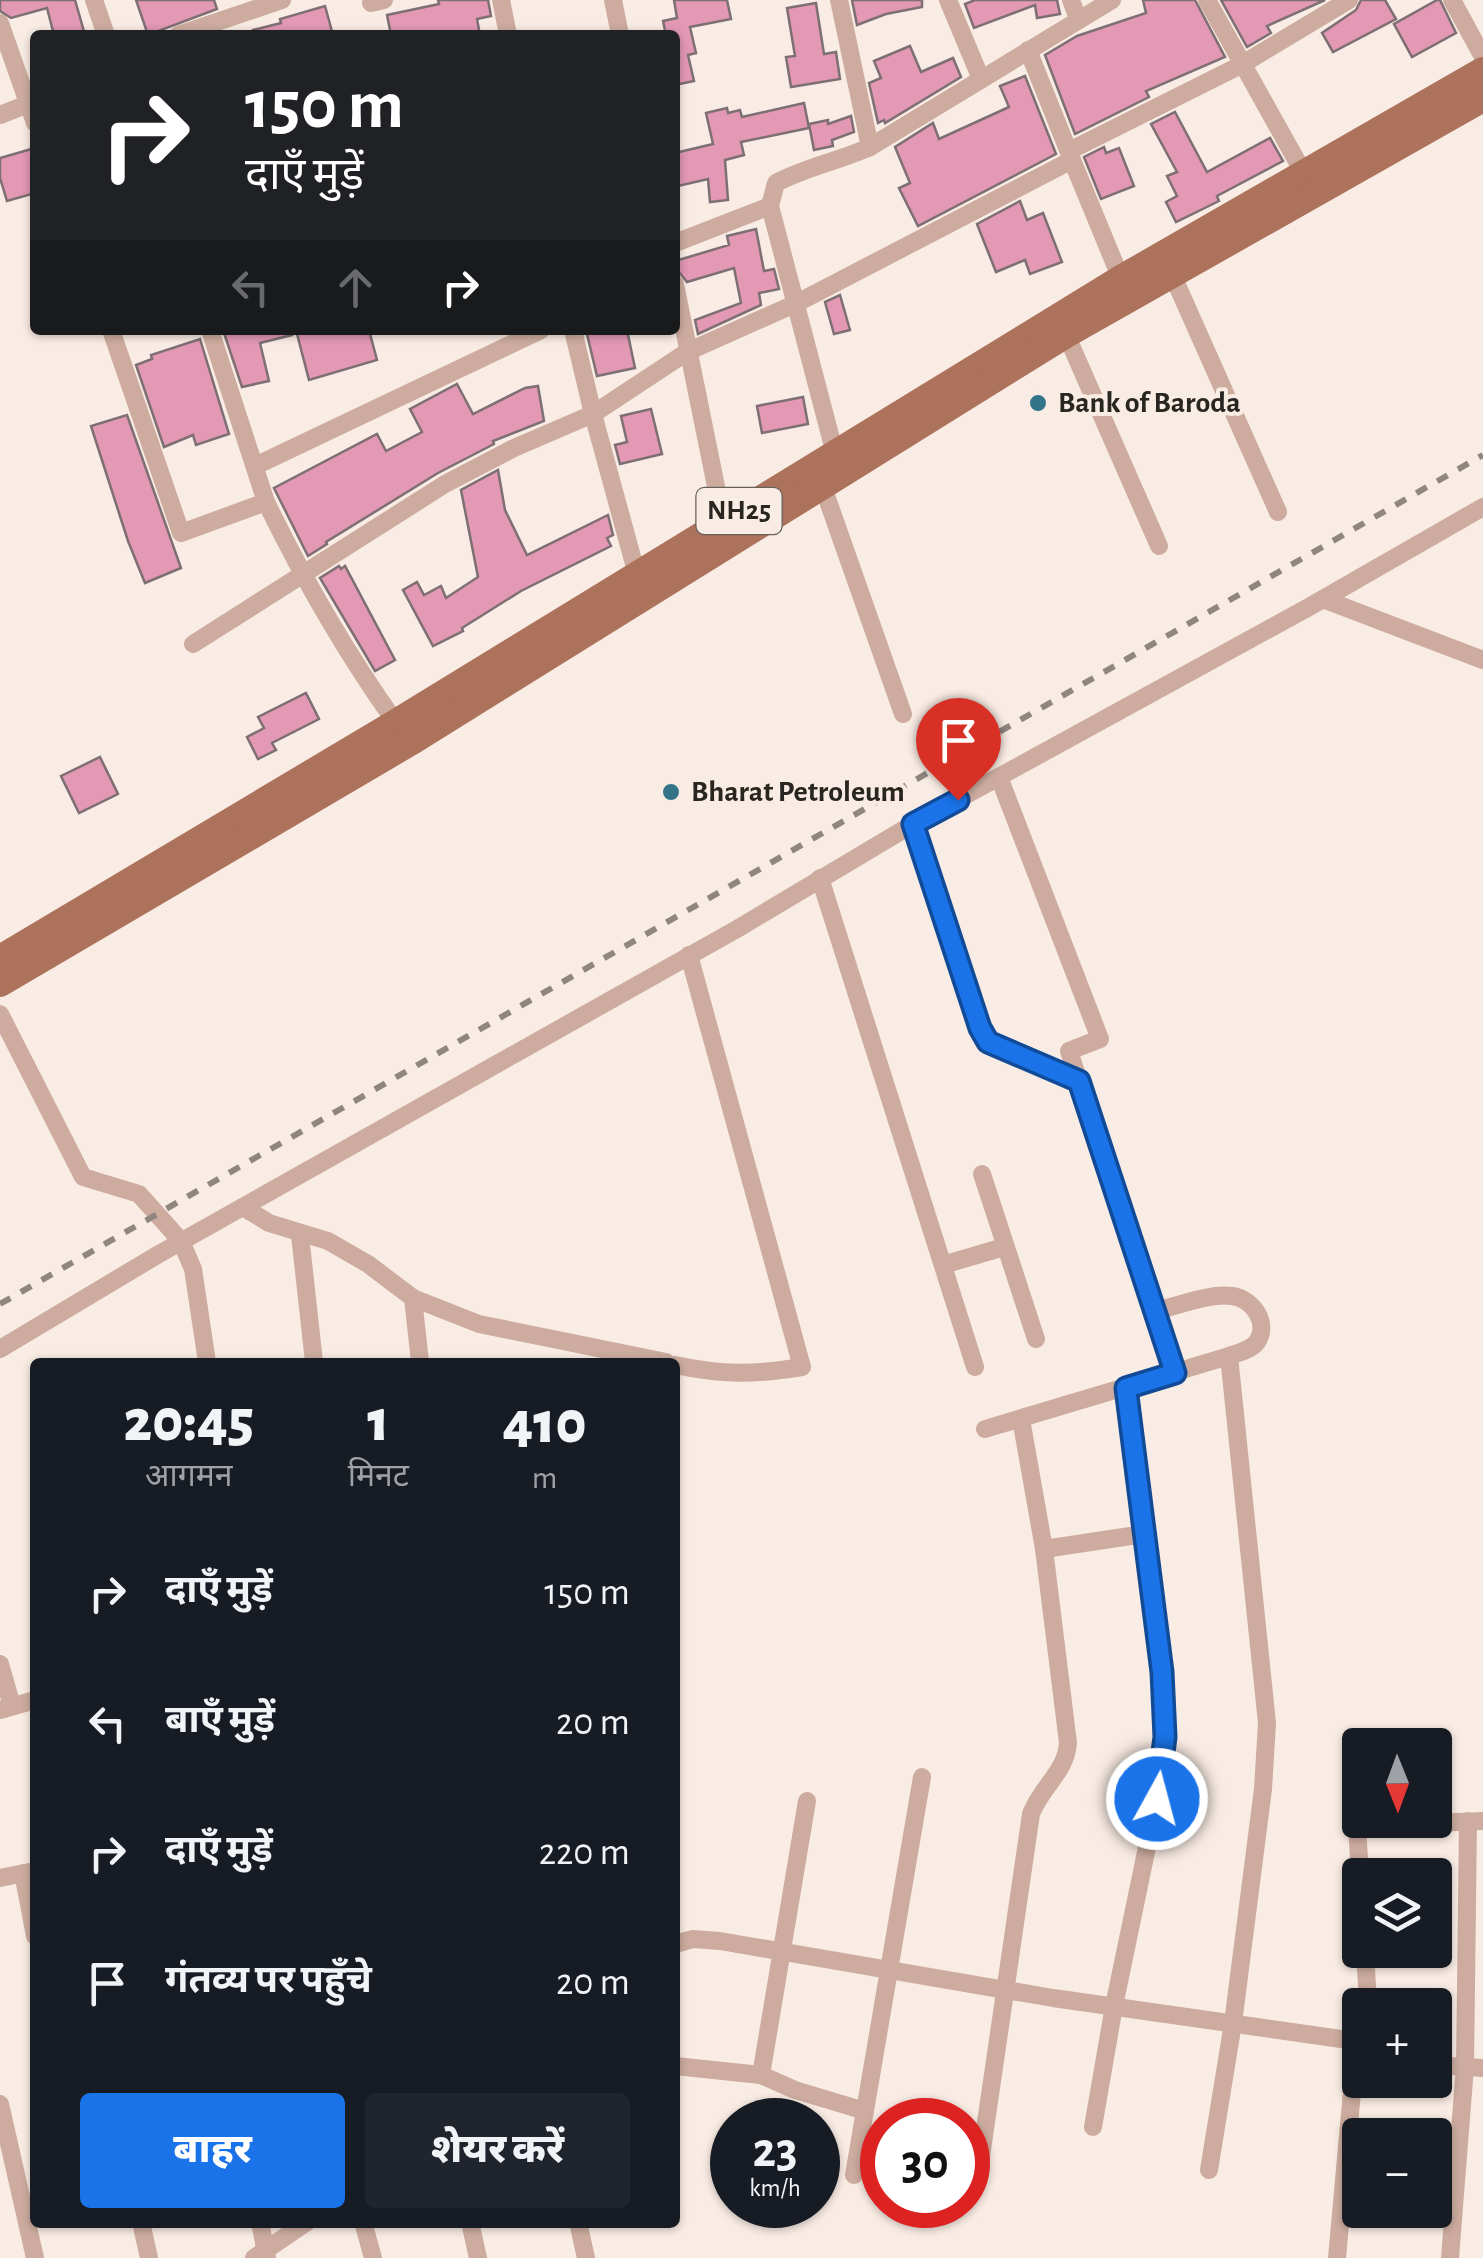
<!DOCTYPE html>
<html lang="hi">
<meta charset="utf-8">
<style>
body{margin:0;font-family:"Alegreya Sans","Noto Sans Devanagari",sans-serif;background:#20242c;color:#f1f3f6;height:100vh;display:flex;flex-direction:column;font-size:38px;white-space:nowrap}
*{box-sizing:border-box;margin:0}
p{font-size:32px;color:#9ea1a6}
.icon{flex:none;width:55px;height:55px;fill:none;stroke:currentColor;stroke-width:2;stroke-linecap:round;stroke-linejoin:round}
.map{position:relative;flex:1;overflow:hidden}
.sheet{position:absolute;left:30px;top:1358px;width:650px;height:870px;display:flex;flex-direction:column;background:#171b24;border-radius:10px;box-shadow:0 2px 8px #0004}
.sheet>*{flex:none}
.hud{position:absolute;left:30px;top:30px;width:650px;height:305px;border-radius:10px;box-shadow:0 2px 8px #0004;background:#202124;color:#fff;overflow:hidden}
.needle{width:65px;rotate:179deg}
.buttons{position:absolute;left:1342px;top:1728px;display:grid;gap:20px}
.buttons a{display:grid;place-items:center;width:110px;height:110px;border-radius:10px;background:#171b24;box-shadow:0 2px 8px #0004;font-size:50px}
.speed{position:absolute;left:710px;top:2098px;display:flex;gap:20px;font-size:50px;font-weight:700;text-align:center}
.speed>*{display:grid;place-content:center;width:130px;height:130px;border-radius:50%;background:#171b24;box-shadow:0 2px 8px #0004;line-height:1}
.speed small{font-size:25px;font-weight:400}
.speed .limit{border:15px solid #d22;background:#fff;color:#111}
.pin{position:absolute;display:grid;place-items:center;width:85px;height:85px;color:#fff;margin:-102px -42px;border-radius:50% 50% 50% 0;rotate:-45deg;box-shadow:0 0 10px #0007}
.pin .icon{rotate:45deg}
.me{position:absolute;width:110px;margin:-55px;rotate:7deg;stroke-linejoin:round;filter:drop-shadow(0 0 8px #0008)}
.turn{display:flex;align-items:center;gap:35px;height:210px;padding:0 50px;font-size:45px}
.turn .icon{width:130px;height:130px;stroke-width:2.5}
.turn b{display:block;font-size:70px;line-height:85px}
.lanes{display:flex;align-items:center;height:95px;padding:0 50px;background:#0003;justify-content:center;gap:50px;direction:ltr}
.lanes .off{opacity:.35}
.eta{display:flex;justify-content:space-evenly;align-items:center;height:170px;text-align:center}
.eta b{font-size:60px;font-weight:800;line-height:70px}
.primary-button{display:flex;gap:20px;margin-top:auto;padding:20px 50px}
.primary-button a{flex:1;height:115px;border-radius:10px;background:#1a73e8;color:#fff;font-size:40px;font-weight:800;line-height:115px;text-align:center}
.primary-button a+a{background:#20242c;color:#f1f3f6}
ul{padding:0;list-style:none}
li{display:flex;align-items:center;gap:30px;height:130px;padding:0 50px}
li div{flex:1}
li b{display:block;font-size:38px}
li em{font-style:normal}
.map>svg:first-child{display:block}
.building{fill:#e398b4;stroke:#7d6f74;stroke-width:2.5}
.lines{fill:none;stroke-linecap:round;stroke-linejoin:round}
.street{stroke:#cdac9f;stroke-width:18}
.primary{stroke:#ad725b;stroke-width:28}
.rail{stroke:#8f8680;stroke-width:6;stroke-dasharray:12 12;stroke-linecap:butt}
.route-casing{stroke:#114b97;stroke-width:25}
.route{stroke:#1a73e8;stroke-width:18}
.poi-dot{fill:#347488;stroke:#f9ece4;stroke-width:4}
.labels{text-anchor:middle;dominant-baseline:central;stroke-width:8;stroke-linejoin:round;paint-order:stroke}
.shield{fill:#f9ece4;stroke:#67615c;stroke-width:2.5}
.shield-label{font-size:28px;font-weight:bold;fill:#292521}
.poi-label{font-size:30px;font-weight:bold;fill:#292521;stroke:#f9ece4;text-anchor:start}
</style>
<div class="map">
<svg width="1483" height="2258" viewBox="0 0 1483 2258">
<rect width="100%" height="100%" fill="#f9ece4"/>
<!-- building -->
<g class="building">
<path d="M 0,0 L 75,0 L 85,35 L 54,35 L 47,8 L 11,18 L 0,11 Z"/>
<path d="M 136,0 L 214,0 L 217,9 L 148,35 Z"/>
<path d="M 438,0 L 488,0 L 491,16 L 477,19 L 480,35 L 391,35 L 387,15 L 439,4 Z"/>
<path d="M 674,0 L 727,0 L 731,19 L 690,27 L 696,53 L 688,55 L 694,81 L 675,85 L 675,35 L 666,35 L 663,21 L 677,18 Z"/>
<path d="M 852,0 L 922,0 L 922,7 L 886,14 L 857,25 Z"/>
<path d="M 975,0 L 1057,0 L 1060,14 L 1037,18 L 1035,5 L 974,28 L 965,4 Z"/>
<path d="M 1143,0 L 1195,0 L 1225,57 L 1146,91 L 1149,97 L 1075,134 L 1045,55 L 1077,36 L 1146,13 Z"/>
<path d="M 1221,0 L 1325,0 L 1267,26 L 1271,33 L 1247,47 Z"/>
<path d="M 1361,0 L 1385,0 L 1396,19 L 1333,52 L 1322,33 L 1356,10 Z"/>
<path d="M 1437,0 L 1440,0 L 1456,33 L 1412,57 L 1394,24 Z"/>
<path d="M 816,3 L 824,54 L 836,52 L 840,79 L 791,87 L 786,57 L 795,56 L 787,8 Z"/>
<path d="M 325,6 L 333,35 L 254,35 L 253,30 L 281,23 L 280,19 Z"/>
<path d="M 910,46 L 921,72 L 953,58 L 961,77 L 885,123 L 884,120 L 878,123 L 869,83 L 881,78 L 874,61 Z"/>
<path d="M 1025,76 L 1056,154 L 918,226 L 899,188 L 910,183 L 895,147 L 933,123 L 939,139 L 1009,107 L 1000,86 Z"/>
<path d="M 804,103 L 809,128 L 741,142 L 744,155 L 725,160 L 728,200 L 710,202 L 708,179 L 678,186 L 675,153 L 713,144 L 706,113 L 727,108 L 728,113 L 740,110 L 742,117 Z"/>
<path d="M 1175,112 L 1207,172 L 1270,138 L 1283,161 L 1217,196 L 1219,201 L 1176,222 L 1166,202 L 1177,196 L 1167,176 L 1177,172 L 1151,124 Z"/>
<path d="M 851,116 L 854,132 L 832,140 L 833,146 L 814,150 L 809,124 L 828,120 L 828,124 Z"/>
<path d="M 1104,147 L 1106,153 L 1119,148 L 1134,186 L 1101,199 L 1084,157 Z"/>
<path d="M 35,148 L 35,193 L 7,201 L 0,178 L 0,158 Z"/>
<path d="M 1020,201 L 1027,220 L 1043,213 L 1062,262 L 1030,274 L 1025,260 L 996,272 L 977,224 Z"/>
<path d="M 756,229 L 764,271 L 774,269 L 779,289 L 759,293 L 761,305 L 698,334 L 695,320 L 741,303 L 734,268 L 687,282 L 679,272 L 675,261 L 729,245 L 727,236 Z"/>
<path d="M 840,295 L 850,330 L 834,334 L 825,302 Z"/>
<path d="M 223,330 L 291,330 L 292,335 L 260,343 L 269,381 L 242,387 Z"/>
<path d="M 296,330 L 369,330 L 377,360 L 309,380 Z"/>
<path d="M 586,330 L 627,330 L 635,368 L 597,376 Z"/>
<path d="M 200,339 L 229,434 L 196,445 L 193,435 L 164,447 L 136,365 L 152,359 L 151,355 Z"/>
<path d="M 457,384 L 473,414 L 525,388 L 538,386 L 544,421 L 493,441 L 494,444 L 438,473 L 326,542 L 327,544 L 308,556 L 274,488 L 377,434 L 386,451 L 422,432 L 410,409 Z"/>
<path d="M 803,397 L 808,424 L 762,433 L 757,406 Z"/>
<path d="M 651,409 L 662,454 L 620,464 L 615,445 L 627,442 L 621,416 Z"/>
<path d="M 127,415 L 181,568 L 145,583 L 128,541 L 91,426 Z"/>
<path d="M 498,470 L 505,510 L 527,555 L 608,515 L 613,535 L 607,538 L 611,546 L 521,591 L 462,628 L 463,631 L 433,646 L 403,590 L 417,582 L 424,595 L 441,586 L 446,598 L 478,577 L 461,490 Z"/>
<path d="M 339,566 L 341,569 L 345,566 L 395,660 L 375,671 L 320,578 Z"/>
<path d="M 306,693 L 319,719 L 272,743 L 276,750 L 258,759 L 247,737 L 264,728 L 258,717 Z"/>
<path d="M 100,757 L 118,794 L 79,813 L 61,776 Z"/>
</g>
<g class="lines">
<!-- street -->
<g class="street">
<path d="M 94,0 L 106,35"/>
<path d="M 501,0 L 508,35"/>
<path d="M 613,0 L 620,35"/>
<path d="M 839,0 L 870,147"/>
<path d="M 948,0 L 981,79"/>
<path d="M 1071,0 L 1078,19"/>
<path d="M 1207,0 L 1303,172"/>
<path d="M 1452,0 L 1483,57"/>
<path d="M 371,3 L 384,0"/>
<path d="M 0,23 L 35,123"/>
<path d="M 178,35 L 282,0"/>
<path d="M 1028,50 L 1072,160"/>
<path d="M 0,115 L 28,104"/>
<path d="M 1069,151 L 1241,65 L 1349,0"/>
<path d="M 675,243 L 770,206"/>
<path d="M 1172,274 L 1278,512"/>
<path d="M 675,284 L 723,521"/>
<path d="M 111,330 L 181,533 L 266,502 C 304,580 346,653 396,723"/>
<path d="M 210,330 L 266,502"/>
<path d="M 573,330 L 593,414 L 687,352 L 797,303 L 1072,160 L 1121,279"/>
<path d="M 1066,334 L 1159,546"/>
<path d="M 835,454 L 770,206 L 776,183 C 806,167 839,161 870,147 L 1112,0"/>
<path d="M 255,466 L 541,330"/>
<path d="M 823,487 L 903,714"/>
<path d="M 1323,599 L 1483,660"/>
<path d="M 193,644 L 445,484 L 514,448 L 593,414 L 637,575"/>
<path d="M 999,777 L 1100,1039 L 1069,1051 L 1175,1373"/>
<path d="M 913,824 L 980,1028 L 988,1042 L 1079,1081"/>
<path d="M 820,878 L 975,1367"/>
<path d="M 0,1014 L 83,1177 L 139,1194 L 181,1241 L 193,1269 L 207,1362"/>
<path d="M 982,1174 L 1036,1339"/>
<path d="M 243,1207 L 269,1223 L 328,1241 L 368,1264 L 413,1298 L 479,1324 L 666,1362"/>
<path d="M 300,1235 L 314,1362"/>
<path d="M 943,1265 L 1004,1247"/>
<path d="M 413,1298 L 420,1362"/>
<path d="M 0,1349 L 159,1254 L 737,929 L 913,824 L 1309,607 L 1483,507"/>
<path d="M 675,1365 C 723,1375 753,1375 802,1367 L 689,955"/>
<path d="M 985,1429 L 1229,1356 C 1238,1353 1251,1350 1257,1342 C 1270,1323 1252,1298 1232,1296 C 1209,1293 1178,1306 1155,1311"/>
<path d="M 1044,1549 L 1144,1534"/>
<path d="M 0,1664 L 12,1706"/>
<path d="M 0,1710 L 35,1700"/>
<path d="M 23,1873 L 35,1936"/>
<path d="M 1360,1875 L 1357,1826 L 1483,1821"/>
<path d="M 0,1878 L 35,1871"/>
<path d="M 675,1944 L 693,1939 L 720,1941 L 1053,1998 L 1355,2041 L 1355,2058 L 1360,2059"/>
<path d="M 1365,1950 L 1368,2005"/>
<path d="M 1435,2065 L 1483,2068"/>
<path d="M 675,2066 L 761,2075 L 807,1801"/>
<path d="M 761,2075 L 795,2090 L 865,2111"/>
<path d="M 0,2104 L 35,2258"/>
<path d="M 1093,2127 L 1114,2006 L 1157,1799 L 1165,1737 L 1162,1672 L 1126,1387"/>
<path d="M 1209,2170 L 1233,2023 L 1263,1789 L 1267,1723 L 1229,1356"/>
<path d="M 854,2175 L 922,1777"/>
<path d="M 978,2177 L 1031,1814 C 1041,1787 1066,1772 1068,1743 L 1044,1549 L 1021,1419"/>
<path d="M 141,2222 L 149,2258"/>
<path d="M 260,2222 L 267,2258"/>
<path d="M 363,2222 L 373,2258"/>
<path d="M 470,2222 L 478,2258"/>
<path d="M 578,2222 L 586,2258"/>
<path d="M 254,2258 L 307,2222"/>
<path d="M 1337,2258 L 1355,2058"/>
<path d="M 1450,2258 L 1465,2067 L 1468,1821"/>
</g>
<!-- primary -->
<g class="primary">
<path d="M 0,959 L 396,723 L 1121,279 L 1483,71"/>
<path d="M 0,983 L 410,742 L 1066,334 L 1483,98"/>
</g>
<!-- rail -->
<path class="rail" d="M 0,1304 L 1483,455"/>
</g>
<g class="lines">
<defs>
<path id="route" d="M 958,800 L 913,824 L 980,1028 L 988,1042 L 1079,1081 L 1175,1373 L 1126,1388 L 1162,1672 L 1165,1737 L 1157,1799"/>
</defs>
<!-- route casing -->
<use href="#route" class="route-casing"/>
<!-- route -->
<use href="#route" class="route"/>
</g>
<!-- markers -->
<g class="poi-dot">
<circle cx="1038" cy="403" r="10"/>
<circle cx="671" cy="792" r="10"/>
</g>
<g class="labels">
<!-- shield labels -->
<rect class="shield" x="696.5" y="488" width="85" height="46" rx="8"/>
<g class="shield-label">
<text x="739" y="511">NH25</text>
</g>
<!-- poi labels -->
<g class="poi-label">
<text x="1058" y="403">Bank of Baroda</text>
<text x="691" y="792">Bharat Petroleum</text>
</g>
</g>
</svg>
<div class="buttons">
<a><svg class="needle" viewBox="-14 -14 28 28"><path d="M0-13l5 13h-10z" fill="#e53935"/><path d="M0 13l5-13h-10z" fill="#9ea1a6"/></svg></a>
<a><svg class="icon" aria-label="layers" viewBox="0 0 24 24"><path d="M12 4l9 5-9 5-9-5zM3 14l9 5 9-5"/></svg></a>
<a>+</a>
<a>−</a>
</div>
<div class="speed"><div>23<small>km/h</small></div><div class="limit">30</div></div>
<div class="pin" style="left:958px;top:800px;background:#d93025"><svg class="icon" aria-label="arrive" viewBox="0 0 24 24"><path d="M6 21V4h12l-3 4 3 4H6"/></svg></div>
<svg class="me" style="left:1157px;top:1799px" viewBox="-20 -20 40 40"><circle r="17" fill="#1a73e8" stroke="#fff" stroke-width="3"/><path d="M0-11L8 9 0 5-8 9z" fill="#fff"/></svg>
<div class="hud">
<div class="turn"><svg class="icon" aria-label="right" viewBox="0 0 24 24"><path d="M7 20v-9h11M14 6l5 5-5 5"/></svg><div><b>150 m</b>दाएँ मुड़ें</div></div>
<div class="lanes"><svg class="icon off" aria-label="left" viewBox="0 0 24 24"><path d="M17 20v-9H6M10 6l-5 5 5 5"/></svg><svg class="icon off" aria-label="ahead" viewBox="0 0 24 24"><path d="M12 20V5M6 11l6-6 6 6"/></svg><svg class="icon" aria-label="right" viewBox="0 0 24 24"><path d="M7 20v-9h11M14 6l5 5-5 5"/></svg></div>
</div>
<section class="sheet">
<div class="eta">
<div><b>20:45</b><p>आगमन</p></div>
<div><b>1</b><p>मिनट</p></div>
<div><b>410</b><p>m</p></div>
</div>
<ul>
<li><svg class="icon" aria-label="right" viewBox="0 0 24 24"><path d="M7 20v-9h11M14 6l5 5-5 5"/></svg><div><b>दाएँ मुड़ें</b></div><em>150 m</em></li>
<li><svg class="icon" aria-label="left" viewBox="0 0 24 24"><path d="M17 20v-9H6M10 6l-5 5 5 5"/></svg><div><b>बाएँ मुड़ें</b></div><em>20 m</em></li>
<li><svg class="icon" aria-label="right" viewBox="0 0 24 24"><path d="M7 20v-9h11M14 6l5 5-5 5"/></svg><div><b>दाएँ मुड़ें</b></div><em>220 m</em></li>
<li><svg class="icon" aria-label="arrive" viewBox="0 0 24 24"><path d="M6 21V4h12l-3 4 3 4H6"/></svg><div><b>गंतव्य पर पहुँचे</b></div><em>20 m</em></li>
</ul>
<div class="primary-button"><a>बाहर</a><a>शेयर करें</a></div>
</section>
</div>
